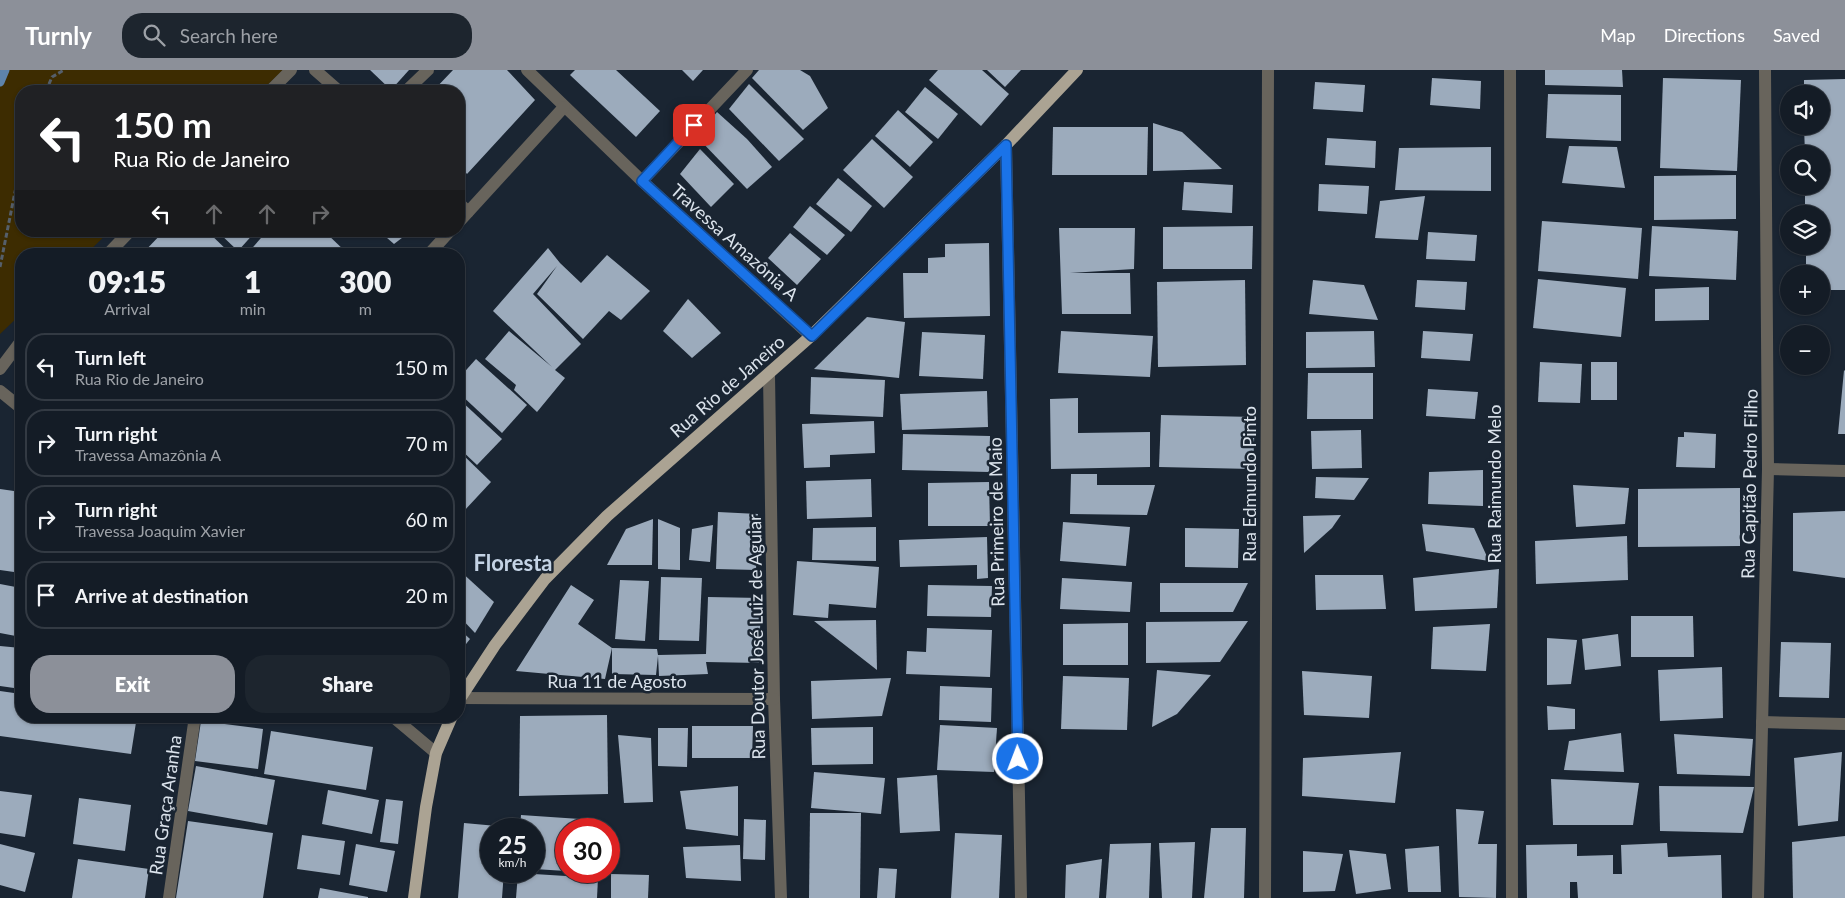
<!DOCTYPE html>
<meta charset="utf-8">
<style>
body{margin:0;font-family:Lato,sans-serif;background:#1d252e;color:#f1f3f6;height:100vh;display:flex;flex-direction:column;font-size:19px;white-space:nowrap}
*{box-sizing:border-box;margin:0}
p{font-size:16px;color:#9da1a7}
.icon{flex:none;width:28px;height:28px;fill:none;stroke:currentColor;stroke-width:2;stroke-linecap:round;stroke-linejoin:round}
.map{position:relative;flex:1;overflow:hidden}
.drawer{position:absolute;left:15px;top:178px;width:450px;height:475px;display:flex;flex-direction:column;background:#141c26;border-radius:20px;box-shadow:0 1px 4px #0004,0 0 0 1px #333a43}
.drawer>*{flex:none}
.top-card{position:absolute;left:15px;top:15px;width:450px;height:152px;border-radius:20px;box-shadow:0 1px 4px #0004,0 0 0 1px #333a43;background:#202124;color:#fff;overflow:hidden}
.tools{position:absolute;left:1780px;top:15px;display:grid;gap:10px}
.tools a{display:grid;place-items:center;width:50px;height:50px;border-radius:50%;background:#141c26;box-shadow:0 1px 4px #0004,0 0 0 1px #333a43;font-size:25px}
.speed{position:absolute;left:480px;top:748px;display:flex;gap:10px;font-size:25px;font-weight:700;text-align:center}
.speed>*{display:grid;place-content:center;width:65px;height:65px;border-radius:50%;background:#141c26;box-shadow:0 1px 4px #0004,0 0 0 1px #333a43;line-height:1}
.speed small{font-size:12px;font-weight:400}
.speed .limit{border:8px solid #d22;background:#fff;color:#111}
.pin{position:absolute;display:grid;place-items:center;width:42px;height:42px;color:#fff;margin:-21px;border-radius:10px;box-shadow:0 2px 8px #0006}
.me{position:absolute;width:55px;margin:-28px;rotate:359deg;stroke-linejoin:round;filter:drop-shadow(0 0 4px #0008)}
.turn{display:flex;align-items:center;gap:18px;height:105px;padding:0 15px;font-size:22px}
.turn .icon{width:65px;height:65px;stroke-width:2.5}
.turn b{display:block;font-size:35px;line-height:42px}
.lanes{display:flex;align-items:center;height:48px;padding:0 15px;background:#0003;justify-content:center;gap:25px;direction:ltr}
.lanes .off{opacity:.35}
.eta{display:flex;justify-content:space-evenly;align-items:center;height:85px;text-align:center}
.eta b{font-size:30px;font-weight:800;line-height:35px}
.button{display:flex;gap:10px;margin-top:auto;padding:10px 15px}
.button a{flex:1;height:58px;border-radius:20px;background:#8c9099;color:#fff;font-size:20px;font-weight:800;line-height:58px;text-align:center}
.button a+a{background:#1d252e;color:#f1f3f6}
ul{padding:0;list-style:none}
li{display:flex;align-items:center;gap:15px;height:68px;margin:0 10px 8px;padding:0 5px;border:2px solid #333a43;border-radius:20px}
li div{flex:1}
li b{display:block;font-size:19px}
li em{font-style:normal}
header{display:flex;align-items:center;gap:30px;box-sizing:border-box;height:70px;padding:0 25px;background:#8c9099;color:#fff}
header strong{font-size:24px}
nav{display:flex;gap:28px;margin-inline-start:auto;font-size:18px}
.search{width:350px;height:45px;background:#1d252e;display:flex;align-items:center;gap:12px;box-sizing:border-box;padding:0 18px;border-radius:20px;color:#9da1a7;font-size:19px}
.map>svg:first-child{display:block}
.green{fill:#3d2c01}
.lines{fill:none;stroke-linecap:round;stroke-linejoin:round}
.stream{stroke:#5e84ac;stroke-width:9}
.building{fill:#9cabbc}
.path{stroke:#555f6b;stroke-width:3;stroke-dasharray:5 2.5;stroke-linecap:butt}
.minor{stroke:#68645c;stroke-width:12}
.major{stroke:#aba393;stroke-width:12}
.route-casing{stroke:#114b97;stroke-width:12}
.route{stroke:#1a73e8;stroke-width:9}
.labels{text-anchor:middle;dominant-baseline:central;stroke-width:5;stroke-linejoin:round;paint-order:stroke}
.street-label{font-size:18px;fill:#dbe3ec;stroke:#1a2532}
.district-label{font-size:22px;font-weight:bold;fill:#c4d3e5;stroke:#1a2532}
</style>
<header>
<strong>Turnly</strong>
<div class="search"><svg class="icon" aria-label="search" viewBox="0 0 24 24"><circle cx="10" cy="10" r="6"/><path d="M15 15l6 6"/></svg>Search here</div>
<nav><a>Map</a><a>Directions</a><a>Saved</a></nav>
</header>
<div class="map">
<svg width="1845" height="828" viewBox="0 0 1845 828">
<rect width="100%" height="100%" fill="#1a2532"/>
<!-- green -->
<path class="green" d="M 0,0 L 283,0 L 261,21 L 21,21 L 21,161 L 110,161 L 86,184 L 21,184 L 21,244 L 0,264 Z"/>
<g class="lines">
<!-- stream -->
<path class="stream" d="M 0,12 L 5,0"/>
</g>
<!-- building -->
<g class="building">
<path d="M 370,0 L 409,0 L 391,20 Z"/>
<path d="M 453,0 L 507,0 L 535,30 L 467,104 L 459,95 L 459,21 L 433,21 Z"/>
<path d="M 575,0 L 616,0 L 660,41 L 636,67 L 570,5 Z"/>
<path d="M 682,0 L 703,0 L 693,11 Z"/>
<path d="M 759,0 L 800,0 L 810,6 L 828,38 L 803,60 L 752,8 Z"/>
<path d="M 938,0 L 982,0 L 1009,24 L 981,56 L 929,10 Z"/>
<path d="M 987,0 L 1021,0 L 1005,17 Z"/>
<path d="M 1545,0 L 1622,0 L 1623,17 L 1545,15 Z"/>
<path d="M 1432,8 L 1481,11 L 1480,39 L 1430,35 Z"/>
<path d="M 1663,8 L 1741,10 L 1737,101 L 1660,98 Z"/>
<path d="M 1845,9 L 1845,220 L 1821,220 L 1821,204 L 1806,204 L 1806,176 L 1821,176 L 1821,144 L 1805,144 L 1805,116 L 1821,116 L 1821,84 L 1805,84 L 1804,56 L 1821,56 L 1821,24 L 1804,24 L 1804,10 Z"/>
<path d="M 1315,12 L 1365,15 L 1363,42 L 1313,39 Z"/>
<path d="M 749,14 L 804,69 L 779,91 L 729,39 Z"/>
<path d="M 925,17 L 958,44 L 938,69 L 905,42 Z"/>
<path d="M 1548,24 L 1621,25 L 1621,71 L 1546,68 Z"/>
<path d="M 898,40 L 933,72 L 910,97 L 875,66 Z"/>
<path d="M 717,42 L 747,69 L 772,97 L 747,119 L 697,67 Z"/>
<path d="M 1153,53 L 1182,62 L 1222,99 L 1153,101 Z"/>
<path d="M 1053,57 L 1148,57 L 1147,105 L 1052,105 Z"/>
<path d="M 1327,68 L 1376,71 L 1375,98 L 1325,95 Z"/>
<path d="M 872,69 L 913,107 L 884,138 L 843,100 Z"/>
<path d="M 1569,76 L 1617,77 L 1625,118 L 1562,113 Z"/>
<path d="M 1491,77 L 1491,121 L 1395,120 L 1399,78 Z"/>
<path d="M 700,79 L 734,114 L 711,137 L 680,104 Z"/>
<path d="M 1736,105 L 1736,149 L 1654,150 L 1654,106 Z"/>
<path d="M 838,108 L 872,136 L 851,162 L 816,134 Z"/>
<path d="M 1184,112 L 1233,115 L 1232,143 L 1182,140 Z"/>
<path d="M 1319,114 L 1369,116 L 1367,144 L 1318,141 Z"/>
<path d="M 1425,126 L 1418,170 L 1375,168 L 1380,131 Z"/>
<path d="M 810,136 L 845,165 L 827,185 L 793,157 Z"/>
<path d="M 1542,151 L 1642,158 L 1638,209 L 1538,201 Z"/>
<path d="M 1253,156 L 1252,199 L 1163,199 L 1163,157 Z"/>
<path d="M 1652,156 L 1738,161 L 1736,210 L 1649,206 Z"/>
<path d="M 1059,158 L 1135,158 L 1134,199 L 1070,203 L 1130,203 L 1131,244 L 1062,244 Z"/>
<path d="M 164,161 L 207,161 L 231,184 L 142,184 Z"/>
<path d="M 217,161 L 256,161 L 238,181 Z"/>
<path d="M 267,161 L 324,161 L 348,184 L 247,184 Z"/>
<path d="M 379,161 L 411,161 L 394,174 Z"/>
<path d="M 1428,162 L 1477,165 L 1475,191 L 1426,189 Z"/>
<path d="M 790,163 L 821,189 L 797,215 L 768,188 Z"/>
<path d="M 989,173 L 990,246 L 904,248 L 903,203 L 928,203 L 928,188 L 945,187 L 945,174 Z"/>
<path d="M 548,178 L 560,193 L 581,213 L 607,185 L 650,221 L 621,250 L 609,241 L 583,269 L 537,224 L 557,196 L 533,224 L 581,274 L 555,300 L 565,308 L 537,342 L 514,320 L 516,315 L 485,289 L 509,261 L 552,297 L 493,241 Z"/>
<path d="M 1538,209 L 1626,218 L 1621,267 L 1533,258 Z"/>
<path d="M 1245,210 L 1246,295 L 1158,297 L 1157,212 Z"/>
<path d="M 1313,210 L 1364,215 L 1378,250 L 1309,244 Z"/>
<path d="M 1417,210 L 1467,212 L 1465,240 L 1415,237 Z"/>
<path d="M 1709,217 L 1709,250 L 1655,251 L 1655,219 Z"/>
<path d="M 688,229 L 721,263 L 692,288 L 663,261 Z"/>
<path d="M 867,247 L 905,252 L 899,308 L 814,299 Z"/>
<path d="M 1061,261 L 1153,266 L 1150,307 L 1058,303 Z"/>
<path d="M 1374,261 L 1375,297 L 1306,298 L 1306,262 Z"/>
<path d="M 1423,261 L 1473,264 L 1470,291 L 1421,288 Z"/>
<path d="M 922,262 L 985,265 L 983,309 L 919,306 Z"/>
<path d="M 476,289 L 527,335 L 502,363 L 459,323 L 459,308 Z"/>
<path d="M 1540,292 L 1582,294 L 1580,333 L 1538,332 Z"/>
<rect x="1591" y="292" width="26" height="38"/>
<path d="M 1844,300 L 1845,301 L 1845,364 L 1838,364 Z"/>
<path d="M 1308,303 L 1373,303 L 1373,349 L 1307,349 Z"/>
<path d="M 811,307 L 885,310 L 883,347 L 810,344 Z"/>
<path d="M 1428,319 L 1478,322 L 1475,349 L 1426,346 Z"/>
<path d="M 987,321 L 988,357 L 902,360 L 900,324 Z"/>
<path d="M 1078,328 L 1078,363 L 1150,362 L 1150,397 L 1051,399 L 1050,329 Z"/>
<path d="M 459,329 L 502,369 L 477,395 L 459,378 Z"/>
<path d="M 1161,345 L 1255,347 L 1253,399 L 1159,397 Z"/>
<path d="M 874,351 L 875,383 L 830,385 L 830,397 L 804,398 L 802,354 Z"/>
<path d="M 1361,360 L 1362,398 L 1312,399 L 1311,361 Z"/>
<path d="M 1684,362 L 1716,364 L 1715,398 L 1676,397 L 1678,367 L 1684,367 Z"/>
<path d="M 903,364 L 990,366 L 989,402 L 902,400 Z"/>
<path d="M 459,381 L 491,412 L 464,441 L 459,436 Z"/>
<path d="M 1483,400 L 1483,436 L 1428,434 L 1429,402 Z"/>
<path d="M 1071,404 L 1097,404 L 1097,415 L 1155,415 L 1147,445 L 1070,444 Z"/>
<path d="M 1316,407 L 1369,408 L 1354,430 L 1315,428 Z"/>
<path d="M 871,409 L 872,447 L 807,449 L 806,411 Z"/>
<path d="M 989,412 L 990,456 L 928,456 L 928,413 Z"/>
<path d="M 1573,415 L 1629,418 L 1625,454 L 1576,457 Z"/>
<path d="M 1740,418 L 1740,476 L 1638,477 L 1638,419 Z"/>
<path d="M 0,419 L 21,422 L 21,503 L 0,500 Z"/>
<path d="M 1845,441 L 1845,508 L 1793,501 L 1793,443 Z"/>
<path d="M 718,442 L 758,444 L 756,500 L 716,499 Z"/>
<path d="M 1341,445 L 1332,458 L 1304,483 L 1303,446 Z"/>
<path d="M 653,449 L 652,495 L 607,495 L 626,459 Z"/>
<path d="M 658,449 L 680,458 L 680,500 L 658,499 Z"/>
<path d="M 1063,452 L 1130,457 L 1126,496 L 1060,491 Z"/>
<path d="M 1422,454 L 1474,458 L 1489,491 L 1426,481 Z"/>
<path d="M 713,455 L 710,492 L 689,490 L 692,459 Z"/>
<path d="M 876,457 L 876,491 L 812,490 L 813,458 Z"/>
<path d="M 1185,458 L 1239,459 L 1238,498 L 1185,497 Z"/>
<path d="M 1627,466 L 1628,510 L 1536,514 L 1535,471 Z"/>
<path d="M 987,467 L 988,508 L 977,509 L 977,495 L 900,497 L 899,470 Z"/>
<path d="M 797,491 L 879,497 L 876,538 L 829,534 L 828,548 L 793,545 Z"/>
<path d="M 1499,499 L 1497,538 L 1415,541 L 1413,508 Z"/>
<path d="M 459,500 L 494,532 L 475,563 L 459,546 Z"/>
<path d="M 1315,505 L 1383,505 L 1386,539 L 1316,540 Z"/>
<path d="M 661,507 L 702,508 L 699,571 L 659,570 Z"/>
<path d="M 1062,508 L 1132,512 L 1130,542 L 1060,539 Z"/>
<path d="M 620,510 L 649,511 L 645,571 L 615,569 Z"/>
<path d="M 1160,513 L 1248,513 L 1233,542 L 1160,542 Z"/>
<path d="M 0,514 L 21,518 L 21,567 L 0,563 Z"/>
<path d="M 571,515 L 594,530 L 578,554 L 612,578 L 605,609 L 516,601 Z"/>
<path d="M 928,515 L 992,516 L 991,547 L 927,546 Z"/>
<path d="M 708,527 L 761,528 L 759,593 L 706,592 L 708,604 L 659,606 L 658,586 L 656,605 L 612,604 L 612,578 L 657,579 L 658,585 L 706,584 Z"/>
<path d="M 1631,546 L 1693,546 L 1694,587 L 1631,587 Z"/>
<path d="M 876,550 L 877,600 L 814,551 Z"/>
<path d="M 1248,551 L 1220,592 L 1146,593 L 1146,552 Z"/>
<path d="M 1128,553 L 1128,595 L 1063,595 L 1063,554 Z"/>
<path d="M 1490,554 L 1486,601 L 1431,599 L 1433,557 Z"/>
<path d="M 927,558 L 992,560 L 990,607 L 906,604 L 907,581 L 926,582 Z"/>
<path d="M 459,559 L 470,569 L 459,583 Z"/>
<path d="M 1618,564 L 1621,596 L 1585,600 L 1582,569 Z"/>
<path d="M 1547,568 L 1577,570 L 1571,614 L 1547,615 Z"/>
<path d="M 1781,572 L 1831,573 L 1829,628 L 1779,627 Z"/>
<path d="M 0,576 L 21,578 L 21,619 L 0,616 Z"/>
<path d="M 1722,597 L 1723,648 L 1660,651 L 1658,600 Z"/>
<path d="M 1157,600 L 1211,605 L 1177,644 L 1152,657 Z"/>
<path d="M 1302,601 L 1372,606 L 1369,648 L 1304,645 Z"/>
<path d="M 1063,606 L 1129,608 L 1127,660 L 1061,659 Z"/>
<path d="M 891,608 L 882,646 L 812,649 L 811,611 Z"/>
<path d="M 940,616 L 992,618 L 991,652 L 939,650 Z"/>
<path d="M 0,621 L 21,624 L 21,646 L 137,646 L 131,684 L 0,666 Z"/>
<path d="M 1547,636 L 1575,639 L 1575,659 L 1548,660 Z"/>
<path d="M 607,645 L 608,724 L 519,726 L 520,646 Z"/>
<path d="M 236,646 L 288,646 L 287,654 Z"/>
<path d="M 201,651 L 263,659 L 258,699 L 195,691 Z"/>
<path d="M 940,655 L 997,658 L 994,702 L 937,700 Z"/>
<path d="M 692,656 L 753,656 L 752,688 L 692,688 Z"/>
<path d="M 873,657 L 873,694 L 812,695 L 811,658 Z"/>
<path d="M 658,658 L 688,658 L 687,697 L 658,696 Z"/>
<path d="M 271,661 L 373,677 L 366,720 L 264,704 Z"/>
<path d="M 1621,663 L 1624,702 L 1564,700 L 1569,671 Z"/>
<path d="M 1674,664 L 1753,669 L 1750,706 L 1677,704 Z"/>
<path d="M 618,665 L 651,668 L 653,732 L 624,733 Z"/>
<path d="M 1401,682 L 1395,733 L 1302,726 L 1303,688 Z"/>
<path d="M 1842,682 L 1838,751 L 1798,756 L 1794,688 Z"/>
<path d="M 196,696 L 275,710 L 267,755 L 188,741 Z"/>
<path d="M 814,702 L 885,708 L 881,744 L 811,738 Z"/>
<path d="M 937,705 L 940,761 L 900,763 L 897,708 Z"/>
<path d="M 1551,709 L 1639,713 L 1633,755 L 1553,755 Z"/>
<path d="M 738,716 L 738,766 L 686,759 L 680,721 Z"/>
<path d="M 1659,716 L 1754,717 L 1743,763 L 1660,761 Z"/>
<path d="M 328,720 L 379,730 L 372,764 L 322,754 Z"/>
<path d="M 0,721 L 32,725 L 25,767 L 0,763 Z"/>
<path d="M 79,728 L 131,735 L 125,781 L 73,774 Z"/>
<path d="M 386,729 L 403,731 L 398,774 L 380,772 Z"/>
<path d="M 1456,739 L 1484,741 L 1478,774 L 1497,774 L 1496,828 L 1459,827 Z"/>
<path d="M 810,743 L 861,743 L 860,828 L 809,828 Z"/>
<path d="M 521,745 L 580,749 L 580,759 L 566,759 L 566,801 L 534,799 L 534,759 L 520,759 Z"/>
<path d="M 744,749 L 766,750 L 765,790 L 743,789 Z"/>
<path d="M 188,751 L 273,763 L 263,828 L 176,828 Z"/>
<path d="M 464,753 L 508,757 L 507,759 L 491,759 L 491,801 L 504,801 L 502,828 L 458,828 Z"/>
<path d="M 1211,758 L 1246,758 L 1244,828 L 1204,828 Z"/>
<path d="M 955,763 L 1002,765 L 999,828 L 951,828 Z"/>
<path d="M 302,765 L 345,771 L 340,805 L 297,799 Z"/>
<path d="M 1845,766 L 1845,828 L 1793,828 L 1792,772 Z"/>
<path d="M 1195,772 L 1192,828 L 1162,828 L 1159,773 Z"/>
<path d="M 1151,773 L 1149,828 L 1106,828 L 1110,774 Z"/>
<path d="M 1667,773 L 1668,787 L 1721,785 L 1722,828 L 1578,828 L 1577,812 L 1570,812 L 1570,828 L 1527,828 L 1526,775 L 1577,774 L 1577,786 L 1613,785 L 1613,804 L 1622,804 L 1621,775 Z"/>
<path d="M 0,774 L 35,783 L 25,822 L 0,815 Z"/>
<path d="M 356,774 L 395,781 L 387,822 L 349,815 Z"/>
<path d="M 740,775 L 741,811 L 686,808 L 683,777 Z"/>
<path d="M 1439,776 L 1441,822 L 1408,822 L 1405,779 Z"/>
<path d="M 1349,780 L 1386,784 L 1391,819 L 1356,824 Z"/>
<path d="M 1303,781 L 1343,784 L 1335,821 L 1303,822 Z"/>
<path d="M 78,789 L 149,799 L 145,828 L 72,828 Z"/>
<path d="M 1102,789 L 1099,828 L 1065,828 L 1066,795 Z"/>
<path d="M 879,798 L 897,799 L 895,828 L 877,828 Z"/>
<path d="M 518,803 L 598,808 L 597,828 L 516,828 Z"/>
<path d="M 611,804 L 649,805 L 648,828 L 611,828 Z"/>
<path d="M 320,818 L 368,827 L 368,828 L 318,828 Z"/>
</g>
<g class="lines">
<!-- path -->
<g class="path">
<path d="M 46,21 L 52,7 L 64,0"/>
<path d="M 0,197 L 21,92"/>
</g>
<!-- minor -->
<g class="minor">
<path d="M 315,0 L 339,21"/>
<path d="M 527,0 L 642,111 L 811,266"/>
<path d="M 1510,0 L 1512,828"/>
<path d="M 270,21 L 291,0"/>
<path d="M 406,21 L 428,0"/>
<path d="M 1006,75 L 1021,828"/>
<path d="M 642,111 L 747,0"/>
<path d="M 459,133 L 468,142"/>
<path d="M 459,152 L 564,37"/>
<path d="M 108,184 L 130,161"/>
<path d="M 429,184 L 450,161"/>
<path d="M 0,299 L 21,271"/>
<path d="M 769,305 L 774,629 L 781,828"/>
<path d="M 0,321 L 21,338"/>
<path d="M 1768,399 L 1845,401"/>
<path d="M 459,628 L 774,629"/>
<path d="M 392,646 L 436,683"/>
<path d="M 1762,652 L 1845,654"/>
<path d="M 169,828 L 195,646"/>
<path d="M 1265,828 L 1268,0"/>
<path d="M 1758,828 L 1768,399 L 1765,0"/>
</g>
<!-- major -->
<g class="major">
<path d="M 459,630 L 495,575 L 545,509 L 607,446 L 811,266 L 1006,75 L 1077,0"/>
<path d="M 414,828 L 426,737 L 436,683 L 452,646"/>
</g>
</g>
<g class="lines">
<defs>
<path id="route" d="M 694,55 L 642,111 L 812,266 L 1006,75 L 1018,689"/>
</defs>
<!-- route casing -->
<use href="#route" class="route-casing"/>
<!-- route -->
<use href="#route" class="route"/>
</g>
<g class="labels">
<!-- street labels -->
<g class="street-label">
<text transform="translate(735 172) rotate(42)">Travessa Amazônia A</text>
<text transform="translate(727 316) rotate(-41)">Rua Rio de Janeiro</text>
<text transform="translate(1249 414) rotate(-90)">Rua Edmundo Pinto</text>
<text transform="translate(1494 414) rotate(-90)">Rua Raimundo Melo</text>
<text transform="translate(1749 414) rotate(-89)">Rua Capitão Pedro Filho</text>
<text transform="translate(996 452) rotate(-91)">Rua Primeiro de Maio</text>
<text transform="translate(756 567) rotate(-91)">Rua Doutor José Luiz de Aguiar</text>
<text x="617" y="611">Rua 11 de Agosto</text>
<text transform="translate(165 735) rotate(-82)">Rua Graça Aranha</text>
</g>
<!-- district labels -->
<g class="district-label">
<text x="513" y="492">Floresta</text>
</g>
</g>
</svg>
<div class="tools">
<a><svg class="icon" aria-label="sound" viewBox="0 0 24 24"><path d="M4 9h4l5-4v14l-5-4H4zM17 9q2 3 0 6"/></svg></a>
<a><svg class="icon" aria-label="search" viewBox="0 0 24 24"><circle cx="10" cy="10" r="6"/><path d="M15 15l6 6"/></svg></a>
<a><svg class="icon" aria-label="layers" viewBox="0 0 24 24"><path d="M12 4l9 5-9 5-9-5zM3 14l9 5 9-5"/></svg></a>
<a>+</a>
<a>−</a>
</div>
<div class="speed"><div>25<small>km/h</small></div><div class="limit">30</div></div>
<div class="pin" style="left:694px;top:55px;background:#d93025"><svg class="icon" aria-label="arrive" viewBox="0 0 24 24"><path d="M6 21V4h12l-3 4 3 4H6"/></svg></div>
<svg class="me" style="left:1018px;top:689px" viewBox="-20 -20 40 40"><circle r="17" fill="#1a73e8" stroke="#fff" stroke-width="3"/><path d="M0-11L8 9 0 5-8 9z" fill="#fff"/></svg>
<div class="top-card">
<div class="turn"><svg class="icon" aria-label="left" viewBox="0 0 24 24"><path d="M17 20v-9H6M10 6l-5 5 5 5"/></svg><div><b>150 m</b>Rua Rio de Janeiro</div></div>
<div class="lanes"><svg class="icon" aria-label="left" viewBox="0 0 24 24"><path d="M17 20v-9H6M10 6l-5 5 5 5"/></svg><svg class="icon off" aria-label="ahead" viewBox="0 0 24 24"><path d="M12 20V5M6 11l6-6 6 6"/></svg><svg class="icon off" aria-label="ahead" viewBox="0 0 24 24"><path d="M12 20V5M6 11l6-6 6 6"/></svg><svg class="icon off" aria-label="right" viewBox="0 0 24 24"><path d="M7 20v-9h11M14 6l5 5-5 5"/></svg></div>
</div>
<section class="drawer">
<div class="eta">
<div><b>09:15</b><p>Arrival</p></div>
<div><b>1</b><p>min</p></div>
<div><b>300</b><p>m</p></div>
</div>
<ul>
<li><svg class="icon" aria-label="left" viewBox="0 0 24 24"><path d="M17 20v-9H6M10 6l-5 5 5 5"/></svg><div><b>Turn left</b><p>Rua Rio de Janeiro</p></div><em>150 m</em></li>
<li><svg class="icon" aria-label="right" viewBox="0 0 24 24"><path d="M7 20v-9h11M14 6l5 5-5 5"/></svg><div><b>Turn right</b><p>Travessa Amazônia A</p></div><em>70 m</em></li>
<li><svg class="icon" aria-label="right" viewBox="0 0 24 24"><path d="M7 20v-9h11M14 6l5 5-5 5"/></svg><div><b>Turn right</b><p>Travessa Joaquim Xavier</p></div><em>60 m</em></li>
<li><svg class="icon" aria-label="arrive" viewBox="0 0 24 24"><path d="M6 21V4h12l-3 4 3 4H6"/></svg><div><b>Arrive at destination</b></div><em>20 m</em></li>
</ul>
<div class="button"><a>Exit</a><a>Share</a></div>
</section>
</div>
